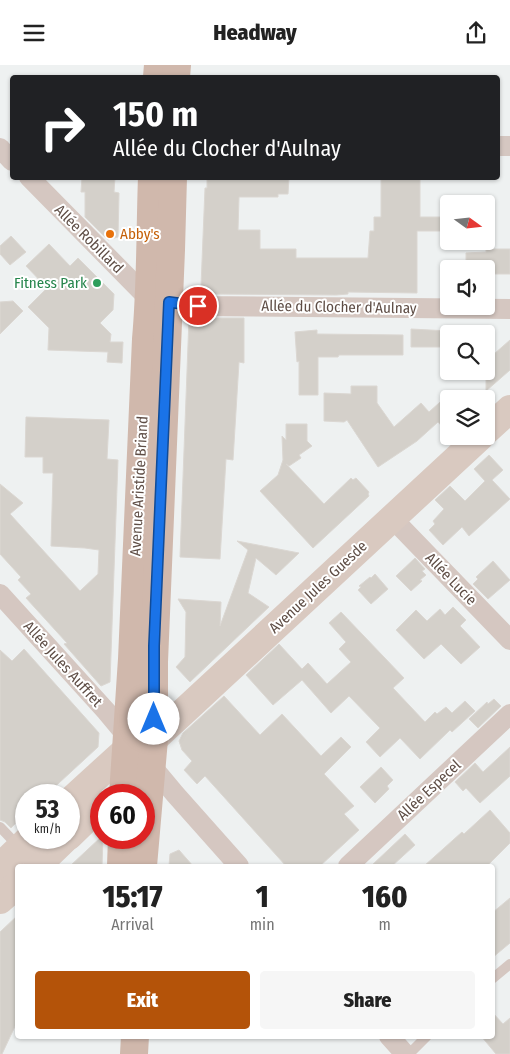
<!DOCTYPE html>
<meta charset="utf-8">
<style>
body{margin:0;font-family:"Fira Sans Condensed",sans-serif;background:#f6f6f6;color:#222;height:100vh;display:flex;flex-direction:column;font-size:19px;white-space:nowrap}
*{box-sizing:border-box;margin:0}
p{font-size:16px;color:#767676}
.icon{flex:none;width:28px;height:28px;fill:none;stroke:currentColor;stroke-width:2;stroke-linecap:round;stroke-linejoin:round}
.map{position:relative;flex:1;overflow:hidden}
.side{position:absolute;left:15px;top:799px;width:480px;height:175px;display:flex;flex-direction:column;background:#fff;border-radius:5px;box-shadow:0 1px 4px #0004}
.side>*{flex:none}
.top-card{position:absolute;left:10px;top:10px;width:490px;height:105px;border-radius:5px;box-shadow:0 1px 4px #0004;background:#202124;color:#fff;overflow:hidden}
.needle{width:32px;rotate:105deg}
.tools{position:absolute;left:440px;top:130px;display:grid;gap:10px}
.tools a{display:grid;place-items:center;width:55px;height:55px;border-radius:5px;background:#fff;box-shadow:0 1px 4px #0004;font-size:25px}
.speed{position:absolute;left:15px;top:719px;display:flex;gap:10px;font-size:25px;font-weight:700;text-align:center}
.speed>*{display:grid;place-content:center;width:65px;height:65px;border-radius:50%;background:#fff;box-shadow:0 1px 4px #0004;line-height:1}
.speed small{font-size:12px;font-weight:400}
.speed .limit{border:8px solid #d22;background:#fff;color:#111}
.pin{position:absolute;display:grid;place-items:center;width:42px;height:42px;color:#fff;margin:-21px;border:2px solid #fff;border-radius:50%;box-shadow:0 1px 5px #0007}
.me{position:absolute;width:55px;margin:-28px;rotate:0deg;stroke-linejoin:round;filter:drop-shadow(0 0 4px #0008)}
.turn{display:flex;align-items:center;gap:18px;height:105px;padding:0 20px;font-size:22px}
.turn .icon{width:65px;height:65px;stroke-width:2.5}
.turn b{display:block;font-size:35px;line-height:42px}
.eta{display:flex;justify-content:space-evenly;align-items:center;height:85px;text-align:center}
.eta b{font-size:30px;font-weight:800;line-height:35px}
.primary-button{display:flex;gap:10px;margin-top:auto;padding:10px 20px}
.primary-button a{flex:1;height:58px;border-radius:5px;background:#b45309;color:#fff;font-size:20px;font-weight:800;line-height:58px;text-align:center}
.primary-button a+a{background:#f6f6f6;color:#222}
header{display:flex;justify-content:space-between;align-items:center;height:65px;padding:0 20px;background:#fff;font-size:22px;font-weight:800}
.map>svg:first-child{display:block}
.building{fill:#d4d0ca;stroke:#dbd7d2}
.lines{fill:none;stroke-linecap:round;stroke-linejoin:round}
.lane{stroke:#d5c7c1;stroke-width:10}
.street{stroke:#d5c7c1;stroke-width:20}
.secondary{stroke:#d9c9c0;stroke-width:28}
.primary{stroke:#d0b8ac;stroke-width:28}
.route-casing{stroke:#114b97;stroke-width:12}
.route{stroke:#1a73e8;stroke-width:9}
.food-dot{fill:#e8710a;stroke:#fff;stroke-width:2}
.leisure-dot{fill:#2e9e5b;stroke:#fff;stroke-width:2}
.labels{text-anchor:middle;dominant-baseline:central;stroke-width:4;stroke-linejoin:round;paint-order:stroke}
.food-label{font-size:15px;fill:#c56008;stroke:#fff;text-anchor:start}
.street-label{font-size:15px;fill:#5e4d45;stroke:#fff}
.leisure-label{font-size:15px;fill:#27864d;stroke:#fff;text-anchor:end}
</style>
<header><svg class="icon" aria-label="menu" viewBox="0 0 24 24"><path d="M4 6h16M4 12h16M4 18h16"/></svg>Headway<svg class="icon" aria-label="share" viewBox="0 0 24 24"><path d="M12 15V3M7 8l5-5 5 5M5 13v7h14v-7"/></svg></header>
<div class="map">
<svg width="510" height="989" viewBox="0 0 510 989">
<rect width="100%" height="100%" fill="#eef1f1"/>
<!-- building -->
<g class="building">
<path d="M 82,112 L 115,112 L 114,127 L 119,128 L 118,172 L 108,175 L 85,152 L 85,127 L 81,127 Z"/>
<path d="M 207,112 L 289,112 L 288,129 L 278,129 L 278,132 L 239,132 L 238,165 L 260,165 L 260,184 L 296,184 L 296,193 L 368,193 L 370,166 L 374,166 L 374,152 L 381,152 L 381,112 L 420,112 L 420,152 L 449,152 L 449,166 L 417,166 L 417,228 L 348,227 L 348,229 L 336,230 L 210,229 L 201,221 L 205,123 L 207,123 Z"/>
<path d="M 11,171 L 26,187 L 10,200 L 0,189 L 0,181 Z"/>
<path d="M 49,179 L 70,201 L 78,193 L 114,229 L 113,245 L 100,258 L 111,269 L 110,277 L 123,277 L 122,298 L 107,297 L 108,287 L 48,285 L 49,263 L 28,242 L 47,223 L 26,201 Z"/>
<path d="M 486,184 L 510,184 L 510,209 L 486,209 L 486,204 L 466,204 L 466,188 L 486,187 Z"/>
<path d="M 13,236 L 23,246 L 0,269 L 0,237 Z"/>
<path d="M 189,253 L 244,253 L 244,298 L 239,297 L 233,395 L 226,394 L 220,494 L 180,492 Z"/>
<path d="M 411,264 L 449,266 L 449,282 L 411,282 Z"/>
<path d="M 317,265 L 317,269 L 403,270 L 403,290 L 339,290 L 338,292 L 318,292 L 318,330 L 299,330 L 299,296 L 297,297 L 295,267 Z"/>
<path d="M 510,275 L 510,305 L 486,326 L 486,296 Z"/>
<path d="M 351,321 L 377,321 L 377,338 L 394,362 L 421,338 L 429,347 L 449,329 L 449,369 L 438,357 L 417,376 L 378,402 L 347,355 L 344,357 L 324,356 L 324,328 L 351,329 Z"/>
<path d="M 26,352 L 109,355 L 107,394 L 118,395 L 110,617 L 101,621 L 64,579 L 67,578 L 26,533 L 31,529 L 18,515 L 21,512 L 0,489 L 0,419 L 23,438 L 10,449 L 80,526 L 98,509 L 99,485 L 85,483 L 51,481 L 53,408 L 43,408 L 43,392 L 25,392 Z"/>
<path d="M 286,359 L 307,359 L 307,376 L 312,381 L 299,390 L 301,393 L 289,401 L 286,399 L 324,439 L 351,413 L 353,415 L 356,413 L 369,427 L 368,429 L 369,431 L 313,483 L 260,426 L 278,410 L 283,395 L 282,371 L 286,375 Z"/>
<path d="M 489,390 L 503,405 L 492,415 L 510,434 L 469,471 L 462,462 L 443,480 L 429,465 L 435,459 L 433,456 L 444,444 L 435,435 L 450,421 L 465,436 L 485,416 L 474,404 Z"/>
<path d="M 237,476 L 299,488 L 276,510 L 256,493 L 248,528 L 269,542 L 190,617 L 176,602 L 185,592 L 186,547 L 178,534 L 221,537 L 220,561 L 248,485 Z"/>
<path d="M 415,493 L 425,504 L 422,506 L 426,510 L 420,515 L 422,516 L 411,526 L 396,511 Z"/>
<path d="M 493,496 L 510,515 L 488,534 L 473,519 L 478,514 L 476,512 Z"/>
<path d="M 375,509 L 388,524 L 371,539 L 358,525 L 361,522 L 359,521 L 370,512 L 371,513 Z"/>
<path d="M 453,542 L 466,555 L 460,561 L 480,582 L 461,599 L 441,579 L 424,594 L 396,565 L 416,545 L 427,556 L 440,544 L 445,550 Z"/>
<path d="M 341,547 L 404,613 L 393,623 L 425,657 L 435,647 L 437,649 L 446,642 L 452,648 L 465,636 L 475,646 L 452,667 L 450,665 L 420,694 L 400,673 L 380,692 L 366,677 L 380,663 L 349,631 L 331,648 L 302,615 L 273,640 L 246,610 L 279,579 L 302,604 L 308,598 L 327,619 L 351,597 L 339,584 L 346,577 L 329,558 Z"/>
<path d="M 24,584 L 99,668 L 98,682 L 46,730 L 26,730 L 26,748 L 11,763 L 5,757 L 0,755 L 0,585 L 12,596 Z"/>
<path d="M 224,631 L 260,670 L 282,649 L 321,691 L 341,672 L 351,682 L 324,709 L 354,741 L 344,749 L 359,765 L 320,801 L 286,801 L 205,711 L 197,719 L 184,705 L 192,696 L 182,685 L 179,676 L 183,668 Z"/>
<path d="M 494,634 L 501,641 L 478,663 L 469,654 L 487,637 L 488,639 Z"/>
<path d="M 510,682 L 510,711 L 480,738 L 466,723 L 463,726 L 455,717 L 475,698 L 483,707 Z"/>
<path d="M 381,702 L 393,715 L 387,721 L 389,724 L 375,738 L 360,722 Z"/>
<path d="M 490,745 L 510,768 L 510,778 L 487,801 L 424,801 L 462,767 L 464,769 Z"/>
<path d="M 405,769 L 415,780 L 392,801 L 371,801 Z"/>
<path d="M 101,772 L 103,772 L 102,801 L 70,801 Z"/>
<path d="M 179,785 L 193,801 L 169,801 L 170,789 Z"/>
<path d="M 510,833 L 510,878 L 492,893 L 492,848 Z"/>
<path d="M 18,850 L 18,955 L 2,989 L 0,989 L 0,867 Z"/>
<path d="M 492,947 L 503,959 L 510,953 L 510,989 L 496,989 L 481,971 L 492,971 Z"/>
</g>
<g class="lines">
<!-- lane -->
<g class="lane">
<path d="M 0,762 L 19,782"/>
<path d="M 492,914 L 510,899"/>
<path d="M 409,989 L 427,971"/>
</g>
<!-- street -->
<g class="street">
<path d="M 498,81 L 510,81"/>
<path d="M 0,83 L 12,96"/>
<path d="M 29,112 L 150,235 L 198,241 L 510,244"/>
<path d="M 392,453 L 510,575"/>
<path d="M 0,529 L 106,646 L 175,729 L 239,801"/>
<path d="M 348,801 L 510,649"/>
<path d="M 389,971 L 405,989"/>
</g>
<!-- secondary -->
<g class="secondary">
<path d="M 486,366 L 510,344"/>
<path d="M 142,687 L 154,674 L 481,371"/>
<path d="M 69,737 L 125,686 L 141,688"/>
<path d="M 69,771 L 101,740"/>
<path d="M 37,801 L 67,772"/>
<path d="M 0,802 L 31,772"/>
<path d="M 0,835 L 18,819"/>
</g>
<!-- primary -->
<g class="primary">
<path d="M 157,12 L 158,0"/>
<path d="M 176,12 L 177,0"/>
<path d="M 123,730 L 132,594 L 146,274 C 151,220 150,166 152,112"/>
<path d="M 121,801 L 122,772"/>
<path d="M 143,801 L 154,674 L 154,597 L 171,185 L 173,112"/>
<path d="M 134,989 L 135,971"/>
</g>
</g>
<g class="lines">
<defs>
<path id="route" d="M 154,654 L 154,581 L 169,237 L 198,241"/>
</defs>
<!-- route casing -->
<use href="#route" class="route-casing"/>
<!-- route -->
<use href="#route" class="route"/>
</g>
<!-- markers -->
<circle class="food-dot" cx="110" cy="169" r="5"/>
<circle class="leisure-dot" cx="97" cy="218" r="5"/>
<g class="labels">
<!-- food labels -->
<g class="food-label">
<text x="120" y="169">Abby's</text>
</g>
<!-- street labels -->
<g class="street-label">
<text transform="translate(89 174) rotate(45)">Allée Robillard</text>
<text transform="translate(339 242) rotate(1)">Allée du Clocher d'Aulnay</text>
<text transform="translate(139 421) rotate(-87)">Avenue Aristide Briand</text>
<text transform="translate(451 514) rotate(46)">Allée Lucie</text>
<text transform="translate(318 522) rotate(-43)">Avenue Jules Guesde</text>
<text transform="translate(63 599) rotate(48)">Allée Jules Auffret</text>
<text transform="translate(429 725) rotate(-43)">Allée Especel</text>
</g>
<!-- leisure labels -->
<g class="leisure-label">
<text x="87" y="218">Fitness Park</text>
</g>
</g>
</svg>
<div class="tools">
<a><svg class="needle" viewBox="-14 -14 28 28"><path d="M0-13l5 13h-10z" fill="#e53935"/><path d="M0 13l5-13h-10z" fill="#767676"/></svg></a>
<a><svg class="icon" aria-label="sound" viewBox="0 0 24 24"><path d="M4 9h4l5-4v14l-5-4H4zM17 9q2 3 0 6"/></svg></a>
<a><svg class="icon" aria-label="search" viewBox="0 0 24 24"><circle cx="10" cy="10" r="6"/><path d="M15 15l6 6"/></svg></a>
<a><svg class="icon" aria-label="layers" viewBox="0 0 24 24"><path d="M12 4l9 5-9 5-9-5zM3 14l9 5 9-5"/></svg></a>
</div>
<div class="speed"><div>53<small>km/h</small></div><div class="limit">60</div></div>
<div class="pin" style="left:198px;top:241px;background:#d93025"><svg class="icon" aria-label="arrive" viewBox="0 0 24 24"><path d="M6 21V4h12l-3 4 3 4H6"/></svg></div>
<svg class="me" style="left:154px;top:654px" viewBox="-20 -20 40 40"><circle r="19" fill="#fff"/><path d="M0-13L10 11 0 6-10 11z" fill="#1a73e8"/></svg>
<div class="top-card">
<div class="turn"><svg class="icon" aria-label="right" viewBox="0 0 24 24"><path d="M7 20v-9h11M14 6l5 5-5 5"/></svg><div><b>150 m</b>Allée du Clocher d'Aulnay</div></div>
</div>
<section class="side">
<div class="eta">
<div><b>15:17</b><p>Arrival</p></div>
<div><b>1</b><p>min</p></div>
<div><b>160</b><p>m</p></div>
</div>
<div class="primary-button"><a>Exit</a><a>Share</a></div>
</section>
</div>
